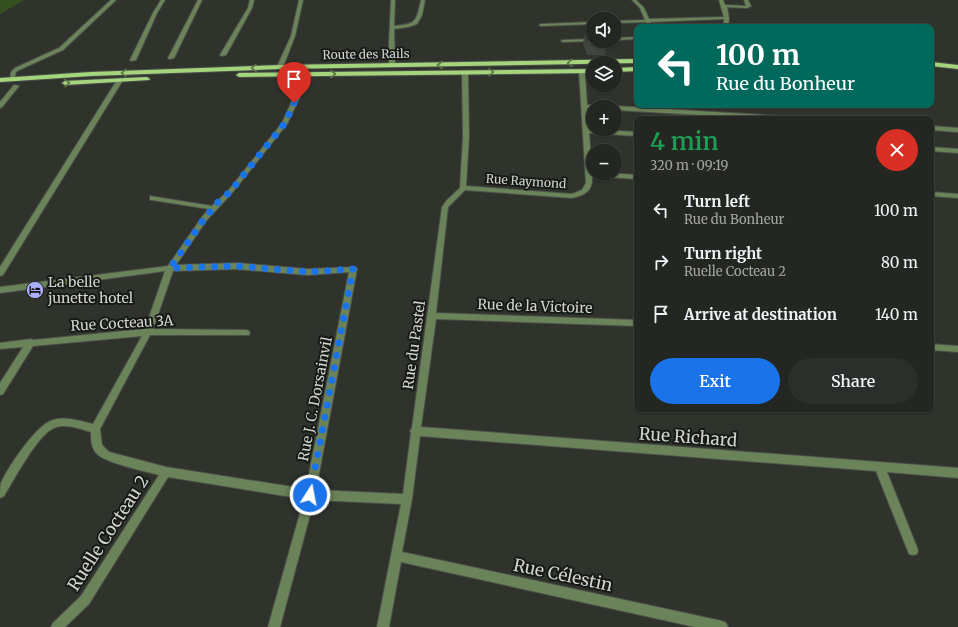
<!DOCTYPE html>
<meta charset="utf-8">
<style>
body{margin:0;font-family:Merriweather,serif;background:#2b2e2a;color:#f1f3f6;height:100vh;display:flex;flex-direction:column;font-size:15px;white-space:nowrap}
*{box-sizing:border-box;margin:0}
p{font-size:13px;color:#a3a5a5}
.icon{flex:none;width:22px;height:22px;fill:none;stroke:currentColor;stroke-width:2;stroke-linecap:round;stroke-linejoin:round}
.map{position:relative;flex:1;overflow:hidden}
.sheet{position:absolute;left:634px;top:116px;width:300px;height:296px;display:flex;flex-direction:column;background:#232621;border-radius:8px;box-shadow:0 1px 3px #0004,0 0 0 1px #40433f}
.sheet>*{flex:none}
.guide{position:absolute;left:634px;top:24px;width:300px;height:84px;border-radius:8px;box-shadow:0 1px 3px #0004,0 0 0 1px #40433f;background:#00695c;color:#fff;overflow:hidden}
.controls{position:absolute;left:586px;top:12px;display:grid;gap:8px}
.controls a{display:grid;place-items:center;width:36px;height:36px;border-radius:50%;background:#232621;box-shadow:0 1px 3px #0004,0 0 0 1px #40433f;font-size:20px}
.pin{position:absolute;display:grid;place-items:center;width:34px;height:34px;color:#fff;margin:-41px -17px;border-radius:50% 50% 50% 0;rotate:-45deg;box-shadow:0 0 4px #0007}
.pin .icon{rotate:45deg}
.me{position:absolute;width:44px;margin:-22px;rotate:11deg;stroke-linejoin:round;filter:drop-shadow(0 0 3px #0008)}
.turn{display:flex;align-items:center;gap:14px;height:84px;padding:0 16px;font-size:18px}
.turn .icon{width:52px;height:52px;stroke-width:2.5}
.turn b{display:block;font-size:28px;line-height:34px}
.round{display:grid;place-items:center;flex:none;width:42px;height:42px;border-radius:21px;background:#2b2e2a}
.headline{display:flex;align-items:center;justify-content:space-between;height:68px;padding:0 16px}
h1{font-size:24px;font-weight:600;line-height:30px;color:#1e9e55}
.primary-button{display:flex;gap:8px;margin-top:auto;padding:8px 16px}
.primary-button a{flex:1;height:46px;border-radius:24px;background:#1a73e8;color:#fff;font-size:16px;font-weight:600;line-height:46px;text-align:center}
.primary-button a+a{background:#2b2e2a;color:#f1f3f6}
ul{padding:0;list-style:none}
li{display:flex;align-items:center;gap:12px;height:52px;padding:0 16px}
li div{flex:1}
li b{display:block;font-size:15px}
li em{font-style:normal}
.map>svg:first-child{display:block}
.green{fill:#37501f}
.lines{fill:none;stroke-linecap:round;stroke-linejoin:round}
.minor-casing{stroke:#4c504a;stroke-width:2}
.primary-casing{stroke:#4c504a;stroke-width:2}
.minor{fill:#6b8359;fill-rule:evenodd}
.primary{fill:#a4d47b;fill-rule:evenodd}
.wall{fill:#40453e}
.building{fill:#4b5048;stroke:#343832}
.oneway{stroke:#5e7749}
.route{stroke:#1a73e8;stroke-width:7;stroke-dasharray:0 12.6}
.labels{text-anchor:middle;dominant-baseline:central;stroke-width:4;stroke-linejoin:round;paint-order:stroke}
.far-street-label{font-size:12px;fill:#d1d4d0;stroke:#181a17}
.poi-label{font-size:14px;fill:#d1d4d0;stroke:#181a17;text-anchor:start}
.street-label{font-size:14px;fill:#d1d4d0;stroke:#181a17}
.near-street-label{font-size:17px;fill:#d1d4d0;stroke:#181a17}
</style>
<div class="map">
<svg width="958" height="627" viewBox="0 0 958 627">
<rect width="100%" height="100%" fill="#2f332c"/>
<!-- green -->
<path class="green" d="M 0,0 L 24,0 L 0,14 Z"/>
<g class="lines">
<defs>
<g id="minor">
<path d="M 111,0 L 116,0 L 63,50 L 19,70 L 16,72 L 14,81 L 10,81 L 11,72 L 15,68 L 59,48 Z"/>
<path d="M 161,0 L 165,0 L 157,13 L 136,60 L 131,61 L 130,60 L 153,13 Z"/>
<path d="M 198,0 L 202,0 L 174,58 L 169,59 L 168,58 Z"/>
<path d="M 250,0 L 254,0 L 252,8 L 226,55 L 221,56 L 220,55 L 248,8 Z"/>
<path d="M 299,0 L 303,0 L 295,36 L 283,67 L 278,68 L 277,67 L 291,36 Z"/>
<path d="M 391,0 L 395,0 L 394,26 C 417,24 416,22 421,0 L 425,0 L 422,15 L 417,24 L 408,27 L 394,29 L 395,65 L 392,67 L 389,65 L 389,43 Z"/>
<path d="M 632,0 L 636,0 L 644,8 L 649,19 L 724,17 L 719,0 L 723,0 L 725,5 L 746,6 L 744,0 L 748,0 L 751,6 L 747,8 L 727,7 L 729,18 L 728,27 L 724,27 L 724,19 L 650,22 L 652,27 L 648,27 L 646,22 L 615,23 L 615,21 L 645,20 L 640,8 Z"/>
<path d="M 593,22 L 593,24 L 541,26 L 539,25 L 541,24 Z"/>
<path d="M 637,37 L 637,39 L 615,40 L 615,38 Z"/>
<path d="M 593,39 L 593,41 L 595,41 L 563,42 L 561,41 L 563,40 Z"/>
<path d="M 582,70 L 585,72 L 587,105 L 596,105 L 599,107 L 587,108 L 589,129 L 637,132 L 637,136 L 589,133 L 592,172 L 637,175 L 637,179 L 592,176 C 593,191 585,195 572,198 L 465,190 L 448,207 L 436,313 L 637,320 L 637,326 L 436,319 L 421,427 L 958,468 L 958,478 L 887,472 L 918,550 L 917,554 L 913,555 L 909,554 L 876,471 L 420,436 L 412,499 L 402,552 L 722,621 L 726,623 L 728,627 L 695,627 L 401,562 L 389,627 L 377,627 L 401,504 L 314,500 L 280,627 L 268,627 L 304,499 L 168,477 L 89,604 L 65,627 L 51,627 L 53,623 L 81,596 L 159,475 C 145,471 104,463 96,453 C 91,447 91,439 91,432 C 80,429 65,423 54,428 C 37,435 14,480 4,496 L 0,498 C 0,493 0,487 1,483 C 8,467 37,424 53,420 C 66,416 80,421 93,424 L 142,336 L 33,346 L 3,394 L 0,395 L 0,383 L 23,347 L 0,349 L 0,343 L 31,339 L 33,340 L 145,329 L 165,271 L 0,293 L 0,287 L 168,266 L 202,217 L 209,209 L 152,200 L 150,200 L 150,196 L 212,206 L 228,191 L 282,123 L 302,80 L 298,74 L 303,73 L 308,80 L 287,124 L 232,193 L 206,221 L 176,265 L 237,263 L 307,269 L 356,267 L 357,269 L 316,490 L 403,494 L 411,433 L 410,431 L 412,428 L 442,207 L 447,200 L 460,188 L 463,137 L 462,73 L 465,71 L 468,73 L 469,137 L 466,186 L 572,194 L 582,190 L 586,183 L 579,72 ZM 237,269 L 307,275 L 349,272 L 306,489 L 166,467 L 109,452 L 102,445 L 100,429 L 150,335 L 249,335 L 250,333 L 249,331 L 246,330 L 153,329 L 173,271 Z"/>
<path d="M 120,78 L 123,80 L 3,275 L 0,276 L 0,267 L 117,80 Z"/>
<path d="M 14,85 L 19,86 L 2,107 L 0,108 L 0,102 Z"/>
<path d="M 615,106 L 797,117 L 800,119 L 769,119 L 615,110 L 615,107 L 613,107 Z"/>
<path d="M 931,126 L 958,128 L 958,132 L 931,130 Z"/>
<path d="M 931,147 L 958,149 L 958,153 L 931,151 Z"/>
<path d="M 931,192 L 958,194 L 958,198 L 931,196 Z"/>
<path d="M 931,344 L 958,346 L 958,352 L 931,350 Z"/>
</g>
<g id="primary">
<path d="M 637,59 L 637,63 L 280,69 L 91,76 L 0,82 L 0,78 L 91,72 L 280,65 Z"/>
<path d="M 931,62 L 958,65 L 958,69 L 931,66 Z"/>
<path d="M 637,67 L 637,71 L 615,72 L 615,68 Z"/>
<path d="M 593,69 L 593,73 L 239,77 L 236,75 L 239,73 Z"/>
<path d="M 147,77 L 150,79 L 149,80 L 65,85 L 62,83 L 65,81 Z"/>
</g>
</defs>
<!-- minor casing -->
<use href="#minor" class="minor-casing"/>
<!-- primary casing -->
<use href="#primary" class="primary-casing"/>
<!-- minor -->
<use href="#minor" class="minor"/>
<!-- primary -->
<use href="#primary" class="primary"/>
</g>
<!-- wall -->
<path class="wall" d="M 585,33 L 606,45 L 605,55 L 587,55 L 583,43 Z"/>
<!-- building -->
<path class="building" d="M 585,33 L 593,33 L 593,41 L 605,41 L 606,45 L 588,45 Z"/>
<!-- one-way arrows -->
<defs><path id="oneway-chevron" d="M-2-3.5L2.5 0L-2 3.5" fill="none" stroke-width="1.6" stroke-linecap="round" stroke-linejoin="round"/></defs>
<g class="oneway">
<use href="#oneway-chevron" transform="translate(570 63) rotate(178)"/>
<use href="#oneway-chevron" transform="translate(440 65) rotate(180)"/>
<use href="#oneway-chevron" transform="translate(254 68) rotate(178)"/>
<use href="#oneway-chevron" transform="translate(491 72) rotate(-1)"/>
<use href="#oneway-chevron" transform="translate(124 73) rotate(178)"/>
<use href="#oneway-chevron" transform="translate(333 74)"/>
<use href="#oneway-chevron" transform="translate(67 83) rotate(-3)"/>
</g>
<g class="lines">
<!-- route -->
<path class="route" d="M 294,103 L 285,123 L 230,192 L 218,202 L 204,219 L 170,268 L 237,266 L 307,272 L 353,269 L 310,495"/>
</g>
<!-- icons -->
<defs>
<symbol id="hotel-disc" viewBox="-11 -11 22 22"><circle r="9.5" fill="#acaffb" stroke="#181a17"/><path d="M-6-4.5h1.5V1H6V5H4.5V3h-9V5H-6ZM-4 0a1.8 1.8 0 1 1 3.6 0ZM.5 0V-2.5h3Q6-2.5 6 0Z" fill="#111"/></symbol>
</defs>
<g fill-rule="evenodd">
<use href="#hotel-disc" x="25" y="280" width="20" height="20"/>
</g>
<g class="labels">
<!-- far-street labels -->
<g class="far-street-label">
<text transform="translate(366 54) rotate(-1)">Route des Rails</text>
<text transform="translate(526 181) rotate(4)">Rue Raymond</text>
</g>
<!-- poi labels -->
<g class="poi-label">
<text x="48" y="282">La belle<tspan x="48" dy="16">junette hotel</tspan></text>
</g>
<!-- street labels -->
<g class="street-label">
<text transform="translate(535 306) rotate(2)">Rue de la Victoire</text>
<text transform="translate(122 323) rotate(-3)">Rue Cocteau 3A</text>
<text transform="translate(414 345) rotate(-82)">Rue du Pastel</text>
<text transform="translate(315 399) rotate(-79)">Rue J. C. Dorsainvil</text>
</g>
<!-- near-street labels -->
<g class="near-street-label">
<text transform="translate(688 437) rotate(4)">Rue Richard</text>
<text transform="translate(108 533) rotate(-57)">Ruelle Cocteau 2</text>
<text transform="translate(563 575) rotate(12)">Rue Célestin</text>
</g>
</g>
</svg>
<div class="controls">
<a><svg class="icon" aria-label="sound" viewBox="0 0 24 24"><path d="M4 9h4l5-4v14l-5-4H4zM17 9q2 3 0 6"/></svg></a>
<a><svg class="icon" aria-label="layers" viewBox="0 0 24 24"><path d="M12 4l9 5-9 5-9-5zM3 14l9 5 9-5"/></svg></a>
<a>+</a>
<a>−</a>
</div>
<div class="pin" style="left:294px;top:103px;background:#d93025"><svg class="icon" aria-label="arrive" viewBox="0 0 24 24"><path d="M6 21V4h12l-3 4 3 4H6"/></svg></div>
<svg class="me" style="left:310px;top:495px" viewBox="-20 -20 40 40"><circle r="17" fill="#1a73e8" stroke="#fff" stroke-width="3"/><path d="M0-11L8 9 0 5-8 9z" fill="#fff"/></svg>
<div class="guide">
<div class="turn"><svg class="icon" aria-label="left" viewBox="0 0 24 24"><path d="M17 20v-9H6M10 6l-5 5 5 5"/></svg><div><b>100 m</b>Rue du Bonheur</div></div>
</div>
<section class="sheet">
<div class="headline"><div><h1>4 min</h1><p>320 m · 09:19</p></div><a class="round" style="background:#d93025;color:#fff"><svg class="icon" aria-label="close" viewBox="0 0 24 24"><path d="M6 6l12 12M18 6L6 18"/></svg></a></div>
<ul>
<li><svg class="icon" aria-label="left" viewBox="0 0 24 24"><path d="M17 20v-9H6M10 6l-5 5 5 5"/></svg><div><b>Turn left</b><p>Rue du Bonheur</p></div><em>100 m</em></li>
<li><svg class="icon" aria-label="right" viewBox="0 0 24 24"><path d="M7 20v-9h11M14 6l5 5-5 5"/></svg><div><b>Turn right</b><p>Ruelle Cocteau 2</p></div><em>80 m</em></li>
<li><svg class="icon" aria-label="arrive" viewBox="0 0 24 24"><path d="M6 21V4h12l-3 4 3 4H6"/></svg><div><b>Arrive at destination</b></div><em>140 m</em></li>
</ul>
<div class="primary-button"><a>Exit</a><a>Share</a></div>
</section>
</div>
